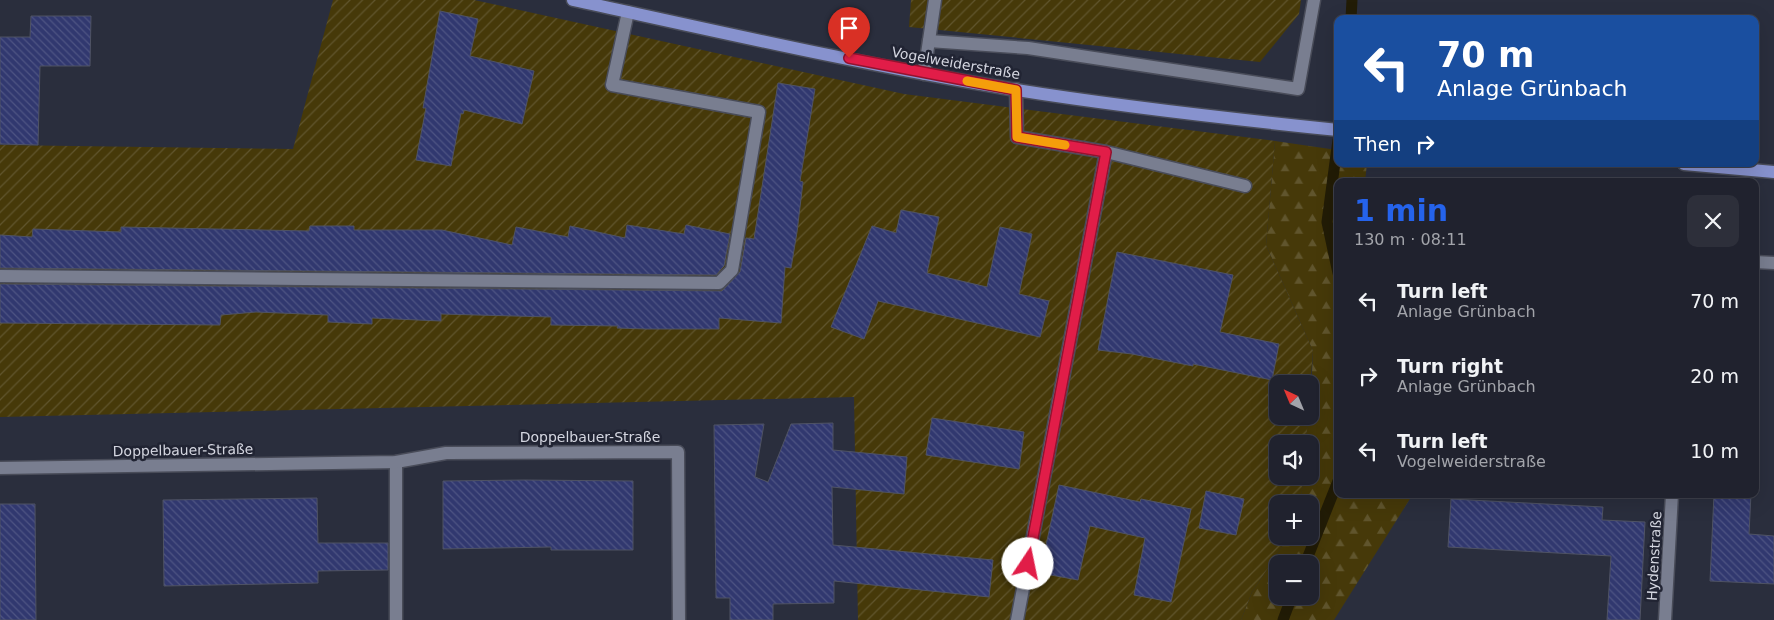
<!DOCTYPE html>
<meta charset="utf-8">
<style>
body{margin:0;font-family:"DejaVu Sans",sans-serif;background:#2d2f3a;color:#f1f3f6;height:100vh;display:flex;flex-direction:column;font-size:19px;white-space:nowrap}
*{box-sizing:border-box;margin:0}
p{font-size:16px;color:#a2a4aa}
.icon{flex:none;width:28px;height:28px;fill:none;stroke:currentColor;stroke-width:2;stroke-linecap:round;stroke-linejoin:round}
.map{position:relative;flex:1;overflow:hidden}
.side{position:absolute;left:1334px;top:178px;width:425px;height:320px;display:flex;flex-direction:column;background:#20222e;border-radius:10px;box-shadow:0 5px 20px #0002,0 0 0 1px #3d3f4a}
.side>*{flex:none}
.hud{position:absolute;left:1334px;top:15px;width:425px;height:152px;border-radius:10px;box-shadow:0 5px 20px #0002,0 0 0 1px #3d3f4a;background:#1a4fa0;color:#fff;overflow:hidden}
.needle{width:32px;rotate:316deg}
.buttons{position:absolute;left:1269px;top:375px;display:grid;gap:10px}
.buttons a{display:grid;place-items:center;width:50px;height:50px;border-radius:10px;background:#20222e;box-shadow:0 5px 20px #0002,0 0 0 1px #3d3f4a;font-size:25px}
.pin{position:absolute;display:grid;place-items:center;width:42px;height:42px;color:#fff;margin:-51px -21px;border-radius:50% 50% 50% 0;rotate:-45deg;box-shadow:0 0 5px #0007}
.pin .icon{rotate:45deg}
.me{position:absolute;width:55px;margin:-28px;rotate:11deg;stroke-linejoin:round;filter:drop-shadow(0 0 4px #0008)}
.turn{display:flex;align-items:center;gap:18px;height:105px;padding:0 20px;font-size:22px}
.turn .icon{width:65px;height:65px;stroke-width:2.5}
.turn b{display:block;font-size:35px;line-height:42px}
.then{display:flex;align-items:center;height:48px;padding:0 20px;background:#0003;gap:10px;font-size:19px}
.round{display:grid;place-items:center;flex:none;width:52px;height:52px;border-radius:10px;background:#2d2f3a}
.head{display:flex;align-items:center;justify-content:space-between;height:85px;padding:0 20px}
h1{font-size:30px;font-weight:700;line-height:38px;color:#2563eb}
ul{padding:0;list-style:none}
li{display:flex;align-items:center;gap:15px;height:75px;padding:0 20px}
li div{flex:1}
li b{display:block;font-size:19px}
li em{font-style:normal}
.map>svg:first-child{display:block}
.forest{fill:url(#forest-firs);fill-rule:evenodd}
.garden{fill:url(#garden-furrows)}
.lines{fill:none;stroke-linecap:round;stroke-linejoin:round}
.stream{stroke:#221c06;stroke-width:11}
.building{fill:url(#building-back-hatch);stroke:#4f5364}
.minor-casing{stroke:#494c59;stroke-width:15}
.major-casing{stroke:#494c59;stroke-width:15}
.minor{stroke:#797e90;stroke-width:12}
.major{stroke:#8792ce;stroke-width:12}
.route-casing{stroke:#92132f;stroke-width:12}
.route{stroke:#e11d48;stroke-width:9}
.slow{stroke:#f59e0b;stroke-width:9}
.labels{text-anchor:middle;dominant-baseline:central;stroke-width:5;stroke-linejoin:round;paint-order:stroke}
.street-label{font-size:14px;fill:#d4d6e0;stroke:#212433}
</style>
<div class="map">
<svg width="1774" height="620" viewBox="0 0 1774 620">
<defs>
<pattern id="forest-firs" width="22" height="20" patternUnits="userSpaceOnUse" patternTransform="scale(1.25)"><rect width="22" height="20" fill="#463909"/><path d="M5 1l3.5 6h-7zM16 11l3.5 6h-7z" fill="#60552d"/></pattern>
<pattern id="garden-furrows" width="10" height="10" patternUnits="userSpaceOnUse" patternTransform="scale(1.25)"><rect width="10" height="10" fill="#463909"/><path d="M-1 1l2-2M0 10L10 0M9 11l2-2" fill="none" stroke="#60552d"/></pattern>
<pattern id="building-back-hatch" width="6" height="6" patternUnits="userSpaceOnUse" patternTransform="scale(1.25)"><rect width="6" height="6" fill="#31386f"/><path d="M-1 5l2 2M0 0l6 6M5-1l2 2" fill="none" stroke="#4e5483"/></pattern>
</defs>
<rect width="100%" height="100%" fill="#2a2e3d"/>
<!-- forest -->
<path class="forest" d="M 1275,141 L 1337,150 L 1338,164 L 1367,164 L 1365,181 L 1338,181 L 1338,494 L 1413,494 L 1334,620 L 1241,620 L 1252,592 L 1289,536 L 1310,536 L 1310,504 L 1301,504 L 1303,476 L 1310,476 L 1310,444 L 1306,444 L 1308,416 L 1310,416 L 1313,351 L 1266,245 ZM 1278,564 L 1310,564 L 1310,596 L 1278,596 Z"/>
<!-- garden -->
<g class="garden">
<path d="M 333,0 L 474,0 L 904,94 L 1275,141 L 1266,245 L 1313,351 L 1310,387 L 1310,384 L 1278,384 L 1278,416 L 1308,416 L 1306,444 L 1278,444 L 1278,476 L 1303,476 L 1301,504 L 1278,504 L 1278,536 L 1289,536 L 1252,592 L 1241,620 L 858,620 L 854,397 L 0,417 L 0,145 L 293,149 Z"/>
<path d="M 911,0 L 1301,0 L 1299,14 L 1260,62 L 909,27 Z"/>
</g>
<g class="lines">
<!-- stream -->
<g class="stream">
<path d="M 1351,19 L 1352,0"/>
<path d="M 1338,140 L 1327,222 L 1338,273"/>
<path d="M 1305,564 L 1338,481"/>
<path d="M 1283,620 L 1292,596"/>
</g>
</g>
<!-- building -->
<g class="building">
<path d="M 440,11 L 478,19 L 470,56 L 534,71 L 522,124 L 464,110 L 463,114 L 461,113 L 451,166 L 416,160 L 426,108 L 423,108 Z"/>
<path d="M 31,16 L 91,16 L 90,66 L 40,66 L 38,145 L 0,144 L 0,37 L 30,37 Z"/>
<path d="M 778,83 L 815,89 L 800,181 L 803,182 L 797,232 L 791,268 L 785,267 L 781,323 L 719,318 L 719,329 L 646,329 L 617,328 L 618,326 L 551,325 L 551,317 L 441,314 L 441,321 L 372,318 L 372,324 L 328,322 L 328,315 L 256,312 L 221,315 L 220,325 L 0,323 L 0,284 L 722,291 L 740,272 L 746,238 L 754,239 Z"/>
<path d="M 901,210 L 939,217 L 927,273 L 987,287 L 1000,227 L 1032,234 L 1019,294 L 1049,301 L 1040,337 L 878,301 L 864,339 L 831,327 L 872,226 L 896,233 Z"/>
<path d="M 627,225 L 684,234 L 686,225 L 730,234 L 724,266 L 716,275 L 0,268 L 0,235 L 32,237 L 33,229 L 121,232 L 121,227 L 309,231 L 310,226 L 354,226 L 354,230 L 442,230 L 512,245 L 516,227 L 568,237 L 570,226 L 625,238 Z"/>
<path d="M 1117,252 L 1233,275 L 1220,332 L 1279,344 L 1272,380 L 1193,364 L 1193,366 L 1132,354 L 1098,350 Z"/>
<path d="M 932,418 L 1024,432 L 1019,469 L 926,455 Z"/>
<path d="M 833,423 L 833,450 L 907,457 L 904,494 L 832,487 L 833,545 L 993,560 L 989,597 L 834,581 L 834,603 L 773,604 L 773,620 L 730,620 L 730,598 L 716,598 L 714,425 L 764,424 L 755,477 L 768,482 L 791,424 Z"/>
<path d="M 524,480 L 633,481 L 633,550 L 551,550 L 551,547 L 443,549 L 443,481 Z"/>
<path d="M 1059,485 L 1140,502 L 1141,499 L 1191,509 L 1171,602 L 1134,595 L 1145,538 L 1090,526 L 1078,580 L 1040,573 Z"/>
<path d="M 1206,491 L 1244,499 L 1236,535 L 1199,528 Z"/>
<path d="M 1714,494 L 1751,494 L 1749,534 L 1774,536 L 1774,584 L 1710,581 Z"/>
<path d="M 317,498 L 318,543 L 388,543 L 388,570 L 318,571 L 318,583 L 164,586 L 163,500 Z"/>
<path d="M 1451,499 L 1603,507 L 1602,520 L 1645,522 L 1640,620 L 1607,620 L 1611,556 L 1448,547 Z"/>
<path d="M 0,504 L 35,504 L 36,620 L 0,620 Z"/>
</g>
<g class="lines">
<defs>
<g id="minor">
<path d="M 929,41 L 1028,48 L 1298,89 L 1314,0"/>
<path d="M 924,74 L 935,0"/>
<path d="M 1016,89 L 1017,137 L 1106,152 L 1245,186"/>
<path d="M 1755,262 L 1774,263"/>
<path d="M 0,276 L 719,283 L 732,270 L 759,112 L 612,85 L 628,12"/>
<path d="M 396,462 L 396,620"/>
<path d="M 0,468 L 396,462 L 446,453 L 678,452 L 679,620"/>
<path d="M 1017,620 L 1106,152"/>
<path d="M 1665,620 L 1672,494"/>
</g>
<g id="major">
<path d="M 573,0 C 720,32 868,66 1016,90 C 1123,107 1230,119 1338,130"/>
<path d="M 1684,164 L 1774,172"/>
</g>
</defs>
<!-- minor casing -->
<use href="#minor" class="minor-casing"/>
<!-- major casing -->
<use href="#major" class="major-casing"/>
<!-- minor -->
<use href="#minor" class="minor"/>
<!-- major -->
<use href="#major" class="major"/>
</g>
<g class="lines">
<defs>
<path id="route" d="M 849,58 L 1016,90 L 1017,137 L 1106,152 L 1028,564"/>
</defs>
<!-- route casing -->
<use href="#route" class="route-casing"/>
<!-- route -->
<use href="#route" class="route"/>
<!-- slow -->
<path class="slow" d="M 967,81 L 1016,90 L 1017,137 L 1065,145"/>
</g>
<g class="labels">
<!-- street labels -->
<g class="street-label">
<text transform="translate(956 63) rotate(10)">Vogelweiderstraße</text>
<text x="590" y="437">Doppelbauer-Straße</text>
<text transform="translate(183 450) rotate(-1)">Doppelbauer-Straße</text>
<text transform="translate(1654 556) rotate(-87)">Hydenstraße</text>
</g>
</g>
</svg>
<div class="buttons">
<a><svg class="needle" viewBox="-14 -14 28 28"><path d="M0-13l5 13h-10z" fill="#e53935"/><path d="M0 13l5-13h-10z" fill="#a2a4aa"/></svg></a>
<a><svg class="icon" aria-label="sound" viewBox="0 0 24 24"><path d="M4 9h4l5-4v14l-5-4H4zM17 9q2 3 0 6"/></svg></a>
<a>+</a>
<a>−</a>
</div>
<div class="pin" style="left:849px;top:58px;background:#d93025"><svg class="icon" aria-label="arrive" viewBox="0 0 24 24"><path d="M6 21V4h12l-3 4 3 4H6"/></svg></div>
<svg class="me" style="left:1028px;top:564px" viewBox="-20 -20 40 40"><circle r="19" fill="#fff"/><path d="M0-13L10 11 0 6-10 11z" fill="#e11d48"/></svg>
<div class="hud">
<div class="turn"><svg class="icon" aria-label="left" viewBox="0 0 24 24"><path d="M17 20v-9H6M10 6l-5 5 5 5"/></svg><div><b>70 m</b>Anlage Grünbach</div></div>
<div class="then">Then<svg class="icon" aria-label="right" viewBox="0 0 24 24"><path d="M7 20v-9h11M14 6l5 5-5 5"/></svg></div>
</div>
<section class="side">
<div class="head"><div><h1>1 min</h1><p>130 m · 08:11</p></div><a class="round"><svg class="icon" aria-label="close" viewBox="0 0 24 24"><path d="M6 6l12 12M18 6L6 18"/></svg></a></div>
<ul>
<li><svg class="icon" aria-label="left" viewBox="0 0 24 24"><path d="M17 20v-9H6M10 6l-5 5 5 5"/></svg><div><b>Turn left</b><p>Anlage Grünbach</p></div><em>70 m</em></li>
<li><svg class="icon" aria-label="right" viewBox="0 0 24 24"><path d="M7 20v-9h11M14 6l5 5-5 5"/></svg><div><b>Turn right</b><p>Anlage Grünbach</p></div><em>20 m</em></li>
<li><svg class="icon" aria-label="left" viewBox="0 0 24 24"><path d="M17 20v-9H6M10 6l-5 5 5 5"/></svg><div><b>Turn left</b><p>Vogelweiderstraße</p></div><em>10 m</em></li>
</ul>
</section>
</div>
